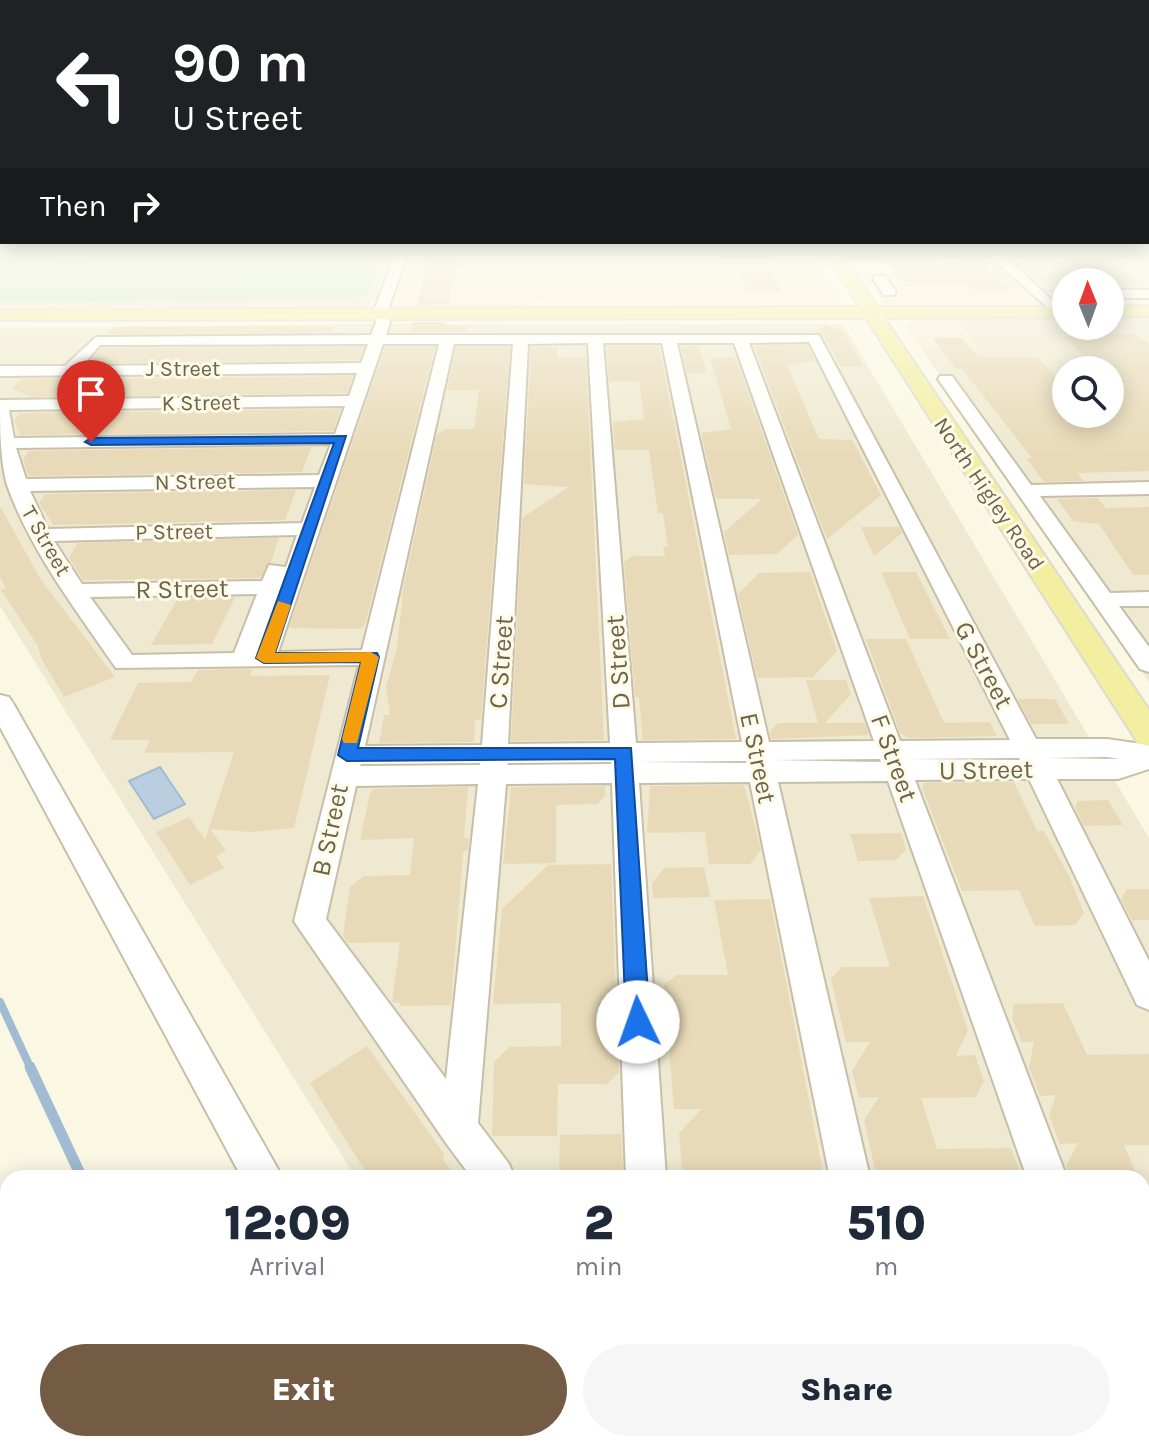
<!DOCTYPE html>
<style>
body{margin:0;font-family:Karla,sans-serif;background:#f6f6f7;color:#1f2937;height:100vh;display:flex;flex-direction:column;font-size:30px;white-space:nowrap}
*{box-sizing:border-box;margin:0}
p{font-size:26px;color:#747a83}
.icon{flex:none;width:44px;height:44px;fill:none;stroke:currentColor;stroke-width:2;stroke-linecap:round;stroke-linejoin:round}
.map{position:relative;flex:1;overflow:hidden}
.panel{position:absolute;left:0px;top:1170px;width:1150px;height:282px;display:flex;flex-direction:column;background:#fff;border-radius:24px 24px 0 0;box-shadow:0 4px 20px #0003}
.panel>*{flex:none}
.banner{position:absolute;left:0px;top:0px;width:1150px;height:244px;box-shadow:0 4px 20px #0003;background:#202124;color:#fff;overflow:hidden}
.needle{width:52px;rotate:359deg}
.fabs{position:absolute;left:1052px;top:268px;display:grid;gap:16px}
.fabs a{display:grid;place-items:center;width:72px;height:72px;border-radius:50%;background:#fff;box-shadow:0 4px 20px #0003;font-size:40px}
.pin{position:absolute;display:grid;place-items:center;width:68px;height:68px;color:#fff;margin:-82px -34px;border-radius:50% 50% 50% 0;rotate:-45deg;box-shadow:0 0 8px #0007}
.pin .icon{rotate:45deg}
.me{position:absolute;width:88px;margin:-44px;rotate:357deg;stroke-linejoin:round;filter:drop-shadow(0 0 6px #0008)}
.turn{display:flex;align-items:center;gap:28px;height:168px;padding:0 40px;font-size:36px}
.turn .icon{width:104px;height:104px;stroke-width:2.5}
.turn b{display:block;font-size:56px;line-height:68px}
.then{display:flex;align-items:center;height:76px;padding:0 40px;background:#0003;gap:16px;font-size:30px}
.eta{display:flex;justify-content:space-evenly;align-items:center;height:136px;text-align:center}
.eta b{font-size:48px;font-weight:800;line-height:56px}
.cta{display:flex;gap:16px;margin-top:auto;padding:16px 40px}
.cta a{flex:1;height:92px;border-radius:48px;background:#735c43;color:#fff;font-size:32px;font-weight:800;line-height:92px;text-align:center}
.cta a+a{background:#f6f6f7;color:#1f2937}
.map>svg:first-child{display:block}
.residential{fill:#eee9d0;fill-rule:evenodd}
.commercial{fill:#f9ecd7}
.green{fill:#c6e6c3}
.water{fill:#b9cfe1;stroke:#a0bbd2;stroke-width:2}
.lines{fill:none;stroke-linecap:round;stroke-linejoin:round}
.stream-far1{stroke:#a0bbd2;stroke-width:8}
.stream{stroke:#a0bbd2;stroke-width:11}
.building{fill:#e8dab8}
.minor-casing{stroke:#c7bfa8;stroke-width:4}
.major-casing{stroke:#dcdad4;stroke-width:4}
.minor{fill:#fff;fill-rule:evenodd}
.major{fill:#f3eea0;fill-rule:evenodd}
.route{fill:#1a73e8;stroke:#114b97;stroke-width:2}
.slow{fill:#f59e0b}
.labels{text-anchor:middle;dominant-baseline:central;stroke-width:6;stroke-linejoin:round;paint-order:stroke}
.far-street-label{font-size:22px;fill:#6f634b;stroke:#fdfbe8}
.street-label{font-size:26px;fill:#6f634b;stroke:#fdfbe8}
</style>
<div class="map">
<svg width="1149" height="1451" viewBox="0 0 1149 1451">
<rect width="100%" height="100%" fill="#faf8e3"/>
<!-- residential -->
<g class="residential">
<path d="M 0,251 L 387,251 L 391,260 L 376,300 L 366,306 L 0,308 Z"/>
<path d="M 935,251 L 1149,251 L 1149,291 L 1110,291 L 1110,282 L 1066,282 L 1066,292 L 970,291 Z"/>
<path d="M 1110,318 L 1149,318 L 1149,682 L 921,348 L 977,348 L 957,319 L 1066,319 L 1066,326 L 1110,326 ZM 1066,370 L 1110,370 L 1110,414 L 1066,414 Z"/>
<path d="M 350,324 L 843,324 L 1149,838 L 1149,1451 L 526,1451 L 522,1444 L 1142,1444 L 1142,1178 L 356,1178 L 0,606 L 0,328 Z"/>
</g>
<!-- commercial -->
<g class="commercial">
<path d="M 404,251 L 804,251 L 817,262 L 841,300 L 829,304 L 600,302 L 545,302 L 511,308 L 400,307 L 394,302 L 407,261 Z"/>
<path d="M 951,271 L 970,291 L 1028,292 L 1039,302 L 1033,305 L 891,305 L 884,303 L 860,272 Z"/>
<path d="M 957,319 L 978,348 L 921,348 L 905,326 L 912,320 Z"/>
</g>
<!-- green -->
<path class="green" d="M 0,251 L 16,251 L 20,265 L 127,254 L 384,253 L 369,293 L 350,299 L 0,302 Z"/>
<!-- water -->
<path class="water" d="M 160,767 L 185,804 L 154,819 L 129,781 Z"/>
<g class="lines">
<!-- stream-far1 -->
<path class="stream-far1" d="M 0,1002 L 31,1069"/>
<!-- stream -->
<g class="stream">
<path d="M 30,1067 L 82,1178"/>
<path d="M 194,1444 L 197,1451"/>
</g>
</g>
<!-- building -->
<g class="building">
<path d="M 966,258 L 982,261 L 990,270 L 999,268 L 1011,278 L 998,277 L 1011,290 L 973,290 L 969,285 L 905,286 L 884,259 L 936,259 L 941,265 Z"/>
<path d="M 1060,258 L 1107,258 L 1144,286 L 1110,286 L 1110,282 L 1066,282 L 1066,286 L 1037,282 L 1017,264 Z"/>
<path d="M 458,260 L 448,305 L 417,306 L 427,261 Z"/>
<path d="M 738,271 L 771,271 L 782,292 L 747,292 Z"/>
<path d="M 413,322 L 445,322 L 444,325 L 468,326 L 467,332 L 410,332 Z"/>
<path d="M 825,326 L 842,330 L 863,367 L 841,367 L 822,334 L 812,332 Z"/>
<path d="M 113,327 L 294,326 L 335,327 L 332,332 L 107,334 Z"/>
<path d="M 1133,333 L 1149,344 L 1149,471 L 1077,473 L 1083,481 L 1044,482 L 1026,458 L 1032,458 L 962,369 L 956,369 L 933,338 L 962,338 L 978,357 L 1037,357 L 1066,388 L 1066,414 L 1110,414 L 1110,370 L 1095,368 L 1065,336 Z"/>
<path d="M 807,345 L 815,361 L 787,365 L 819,439 L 852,440 L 881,495 L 827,539 L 754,346 Z"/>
<path d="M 606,346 L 659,346 L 736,739 L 643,740 L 639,697 L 635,697 L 624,562 L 633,556 L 665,556 L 663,547 L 668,547 L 663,513 L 658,513 L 649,450 L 615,450 L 613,422 L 644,419 L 639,381 L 609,381 Z"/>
<path d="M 681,346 L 699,346 L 707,373 L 687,373 Z"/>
<path d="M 364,347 L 359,360 L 89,363 L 101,348 Z"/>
<path d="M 385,347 L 435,347 L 365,625 L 360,629 L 289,628 Z"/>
<path d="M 456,347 L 510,347 L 481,720 L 475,720 L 474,742 L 379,743 L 384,715 L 390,715 L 386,687 L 396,652 L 403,597 L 401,599 L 437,434 L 446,429 L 474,429 L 479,390 L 447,390 Z"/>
<path d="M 531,347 L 557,347 L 557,357 L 586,357 L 604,740 L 511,741 L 522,518 L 569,487 L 524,484 Z"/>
<path d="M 710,358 L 736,358 L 798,535 L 777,554 L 729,555 L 724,532 L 762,499 L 716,499 L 701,433 L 731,429 Z"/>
<path d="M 353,376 L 347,393 L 31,397 L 12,388 L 21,379 Z"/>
<path d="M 341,409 L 333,431 L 20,435 L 14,420 L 20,413 Z"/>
<path d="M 311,447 L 302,472 L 28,476 L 23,459 L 29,451 Z"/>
<path d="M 296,490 L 285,520 L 53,525 L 39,503 L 45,494 Z"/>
<path d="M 1098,498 L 1106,508 L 1149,507 L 1149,575 L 1133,575 L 1099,524 L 1073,521 L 1057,499 Z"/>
<path d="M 0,506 L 41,580 L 115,677 L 64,697 L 41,658 L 38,646 L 1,590 L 6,588 L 0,577 Z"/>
<path d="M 861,527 L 899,527 L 902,533 L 874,556 Z"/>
<path d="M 279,538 L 271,562 L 260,578 L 83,580 L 69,558 L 78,543 Z"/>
<path d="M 810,572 L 837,651 L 813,677 L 757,678 L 738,594 L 759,573 Z"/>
<path d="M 881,572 L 916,572 L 950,639 L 910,639 Z"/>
<path d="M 235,597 L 212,644 L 151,645 L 178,598 Z"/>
<path d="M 866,639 L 906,639 L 944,723 L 990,722 L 997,736 L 909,738 L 900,733 Z"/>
<path d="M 252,669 L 250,676 L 330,675 L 294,828 L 250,832 L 210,829 L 226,851 L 216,856 L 224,868 L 190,885 L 156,832 L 189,817 L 205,840 L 234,752 L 144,753 L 150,740 L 110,740 L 138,683 L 191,682 L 198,670 Z"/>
<path d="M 806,680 L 846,680 L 851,694 L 825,723 L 865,723 L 869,735 L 771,739 L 770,731 L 778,723 L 818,723 Z"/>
<path d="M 1018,699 L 1055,699 L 1069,724 L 1031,724 Z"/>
<path d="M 1014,782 L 1037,831 L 1044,831 L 1069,876 L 1084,913 L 1075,925 L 1035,926 L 1019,890 L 962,891 L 922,788 L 924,783 Z"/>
<path d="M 742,785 L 745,788 L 761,850 L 750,864 L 709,864 L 705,832 L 647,833 L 650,786 Z"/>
<path d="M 605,786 L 605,796 L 597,804 L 556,805 L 556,863 L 503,864 L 511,787 Z"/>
<path d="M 468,787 L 464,838 L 469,838 L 468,849 L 463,853 L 451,1005 L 400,1006 L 400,1003 L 392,1002 L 400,942 L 348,943 L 343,936 L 350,887 L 364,876 L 410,875 L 414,838 L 360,840 L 370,793 L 374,789 Z"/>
<path d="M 1108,800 L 1123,825 L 1084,826 L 1075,807 L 1078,801 Z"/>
<path d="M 901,833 L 906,850 L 896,860 L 858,861 L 850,834 Z"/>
<path d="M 611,864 L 619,1072 L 607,1084 L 558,1084 L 557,1136 L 492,1136 L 494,1062 L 509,1047 L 561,1046 L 561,1003 L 493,1004 L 502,909 L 548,865 Z"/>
<path d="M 704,867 L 710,897 L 653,898 L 652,884 L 664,868 Z"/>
<path d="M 1127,889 L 1149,889 L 1149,920 L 1132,920 L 1121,899 Z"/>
<path d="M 923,896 L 968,1030 L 956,1056 L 975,1055 L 984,1081 L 976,1097 L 921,1098 L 937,1149 L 1011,1148 L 1022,1178 L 877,1178 L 864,1120 L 879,1097 L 859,1098 L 852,1071 L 870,1042 L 846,1042 L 831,979 L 842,967 L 890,967 L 869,898 Z"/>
<path d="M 770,899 L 824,1178 L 683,1178 L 679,1133 L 702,1109 L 674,1109 L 664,984 L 677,975 L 728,975 L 714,900 Z"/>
<path d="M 1063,1003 L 1087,1055 L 1149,1054 L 1149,1145 L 1124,1145 L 1138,1178 L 1071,1178 L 1066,1166 L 1078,1143 L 1060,1144 L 1049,1115 L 1056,1095 L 1040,1096 L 1029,1067 L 1034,1042 L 1022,1042 L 1012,1018 L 1014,1004 Z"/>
<path d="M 367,1046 L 445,1155 L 442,1158 L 457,1178 L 371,1178 L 360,1163 L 310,1083 Z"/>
<path d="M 621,1134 L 623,1170 L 616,1178 L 559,1178 L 560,1135 Z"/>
</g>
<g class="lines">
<defs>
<g id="minor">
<path d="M 390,251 L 402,251 L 406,258 L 387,313 L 390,322 L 386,335 L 819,335 L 1036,739 L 1107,739 L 1149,745 L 1149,769 L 1118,779 L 1057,779 L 1149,961 L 1149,1010 L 1137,1005 L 1029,779 L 915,780 L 1067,1178 L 1027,1178 L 888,781 L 778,782 L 870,1178 L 830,1178 L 750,782 L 639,783 L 666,1178 L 626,1178 L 612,783 L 506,784 L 478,1123 L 509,1164 L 515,1178 L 472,1178 L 446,1143 L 294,921 L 359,665 L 116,668 C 76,610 30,550 7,485 C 0,460 0,427 0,400 L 349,396 L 357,373 L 0,376 L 0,366 L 65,366 L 96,337 L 371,335 L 376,322 L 373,313 L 394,258 ZM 809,342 L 1010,740 L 900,741 L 749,343 ZM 588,343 L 610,743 L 508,744 L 528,344 ZM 603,343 L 662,343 L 742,742 L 636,743 ZM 677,343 L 734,343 L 874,741 L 769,742 ZM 368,344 L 361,363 L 82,366 L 100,345 ZM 383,344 L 439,344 L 362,650 L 278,652 ZM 454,344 L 513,344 L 482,745 L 365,746 ZM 345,406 L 335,434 L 14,438 L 9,410 ZM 331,444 L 319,475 L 26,479 L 16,448 ZM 315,487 L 302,523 L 48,529 L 30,491 ZM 297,535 L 286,567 L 269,565 L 262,581 L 82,584 L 54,541 ZM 257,594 L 234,653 L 132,655 L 90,597 ZM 1107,757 L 1120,759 L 1046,758 ZM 1019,758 L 1020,760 L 907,759 ZM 880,759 L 881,762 L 773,760 ZM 746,761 L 746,763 L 638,762 ZM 611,762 L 611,764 L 507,765 L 508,763 ZM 480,763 L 480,765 L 360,766 L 361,764 ZM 478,784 L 446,1079 L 326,919 L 356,786 Z"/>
<path d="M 715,251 L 777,251 L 771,255 L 721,255 Z"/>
<path d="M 1135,251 L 1129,255 L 1003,255 L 1062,309 L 1064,312 L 1057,316 L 989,255 L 832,256 L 826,252 Z"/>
<path d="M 875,276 L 885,276 L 896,292 L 894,295 L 884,295 L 873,279 Z"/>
<rect x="1110" y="290" width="39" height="8"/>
<path d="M 940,376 L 952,376 L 1031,485 L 1149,482 L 1149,494 L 1040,496 L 1110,593 L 1149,592 L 1149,606 L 1119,606 L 1149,647 L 1149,672 L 1140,669 L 938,379 Z"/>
<path d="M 0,695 L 9,697 L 13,703 L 283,1178 L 242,1178 L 0,727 Z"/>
<path d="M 1142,1414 L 1149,1417 L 1149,1451 L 1123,1451 L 1121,1444 L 1142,1444 Z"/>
<path d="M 387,1444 L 435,1444 L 438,1451 L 389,1451 Z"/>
<path d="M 670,1444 L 719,1444 L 722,1451 L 672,1451 Z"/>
<path d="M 886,1444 L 932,1444 L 934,1451 L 886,1451 Z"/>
</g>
<g id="major">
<path d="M 824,251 L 839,251 L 877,307 L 1066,307 L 1066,317 L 884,318 L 1149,710 L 1149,746 L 1138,743 L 866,318 L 0,320 L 0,310 L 860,307 Z"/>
<rect x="1110" y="306" width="39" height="10"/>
</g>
</defs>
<!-- minor casing -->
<use href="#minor" class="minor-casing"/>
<!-- major casing -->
<use href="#major" class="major-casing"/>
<!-- minor -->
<use href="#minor" class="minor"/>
<!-- major -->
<use href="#major" class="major"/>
</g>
<!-- sky -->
<linearGradient id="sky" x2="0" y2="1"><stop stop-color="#95bfe5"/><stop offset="0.55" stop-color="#fdfcf2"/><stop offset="1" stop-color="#fdfcf2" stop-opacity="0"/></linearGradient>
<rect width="1149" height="454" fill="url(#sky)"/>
<!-- route -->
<path class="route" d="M 346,436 L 275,653 L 377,653 L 379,657 L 358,748 L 631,748 L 650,1022 L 647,1030 L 638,1033 L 629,1030 L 626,1022 L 615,759 L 347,761 L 338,755 L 361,662 L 264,663 L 256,658 L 334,443 L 91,445 L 85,442 L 91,438 Z"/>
<!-- slow -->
<path class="slow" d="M 278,601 L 291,605 L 275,653 L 371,652 L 379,657 L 357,743 L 344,743 L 342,739 L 361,662 L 264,663 L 256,658 Z"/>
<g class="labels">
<!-- far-street labels -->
<g class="far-street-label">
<text x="183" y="369">J Street</text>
<text transform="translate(201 403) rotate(-1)">K Street</text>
<text transform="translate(195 482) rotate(-1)">N Street</text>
<text transform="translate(989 494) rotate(56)">North Higley Road</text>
<text transform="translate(174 532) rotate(-1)">P Street</text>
<text transform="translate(46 541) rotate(60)">T Street</text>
</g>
<!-- street labels -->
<g class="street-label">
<text transform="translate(182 589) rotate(-1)">R Street</text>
<text transform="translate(501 662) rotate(-86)">C Street</text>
<text transform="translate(618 662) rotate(-94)">D Street</text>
<text transform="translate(984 665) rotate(62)">G Street</text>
<text transform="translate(758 758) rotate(78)">E Street</text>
<text transform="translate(894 758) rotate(70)">F Street</text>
<text transform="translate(986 770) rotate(-1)">U Street</text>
<text transform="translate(330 830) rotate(-78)">B Street</text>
</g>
</g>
</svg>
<div class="fabs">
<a><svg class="needle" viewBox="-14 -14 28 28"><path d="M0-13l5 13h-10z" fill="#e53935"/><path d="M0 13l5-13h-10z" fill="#747a83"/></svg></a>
<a><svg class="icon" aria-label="search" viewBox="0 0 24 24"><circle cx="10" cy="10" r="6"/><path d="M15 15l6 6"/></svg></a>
</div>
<div class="pin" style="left:91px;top:442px;background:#d93025"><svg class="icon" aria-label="arrive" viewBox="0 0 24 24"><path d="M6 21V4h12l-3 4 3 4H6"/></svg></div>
<svg class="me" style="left:638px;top:1022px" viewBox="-20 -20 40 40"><circle r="19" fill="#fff"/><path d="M0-13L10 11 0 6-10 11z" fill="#1a73e8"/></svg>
<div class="banner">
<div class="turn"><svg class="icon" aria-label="left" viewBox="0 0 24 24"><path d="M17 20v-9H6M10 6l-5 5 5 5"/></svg><div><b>90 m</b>U Street</div></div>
<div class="then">Then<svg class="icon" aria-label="right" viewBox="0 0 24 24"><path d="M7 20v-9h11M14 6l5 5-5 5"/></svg></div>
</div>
<section class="panel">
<div class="eta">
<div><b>12:09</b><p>Arrival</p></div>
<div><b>2</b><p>min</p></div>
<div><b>510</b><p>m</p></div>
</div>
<div class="cta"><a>Exit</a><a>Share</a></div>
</section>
</div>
